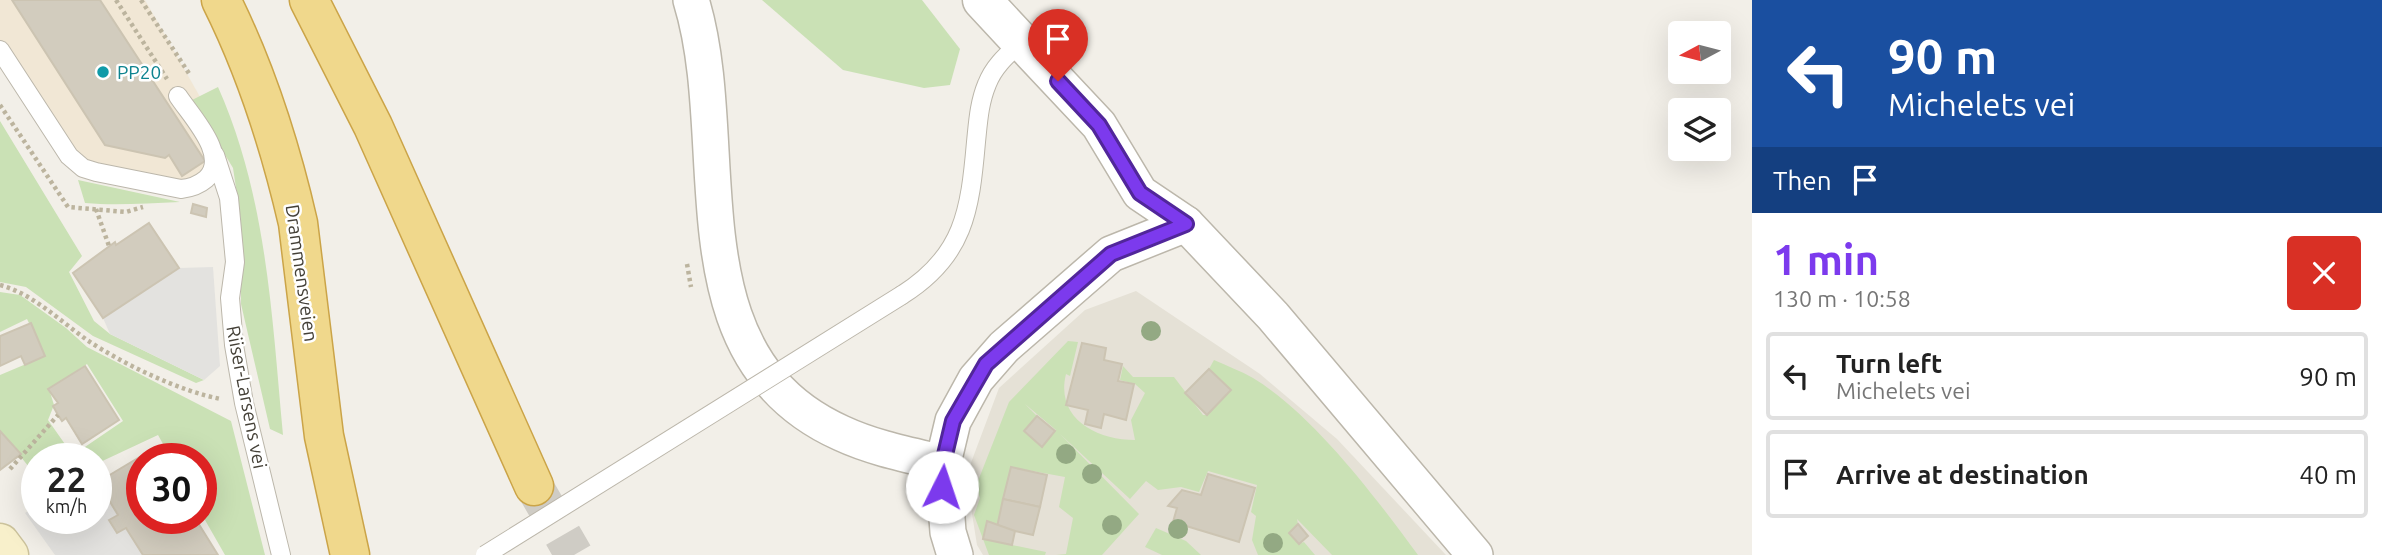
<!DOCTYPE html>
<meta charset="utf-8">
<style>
body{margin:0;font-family:Ubuntu,sans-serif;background:#f6f6f6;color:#222;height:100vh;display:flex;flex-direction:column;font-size:26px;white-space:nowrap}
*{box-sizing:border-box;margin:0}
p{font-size:23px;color:#767676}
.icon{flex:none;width:38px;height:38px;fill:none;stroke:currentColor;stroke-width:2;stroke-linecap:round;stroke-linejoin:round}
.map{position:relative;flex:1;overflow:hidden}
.side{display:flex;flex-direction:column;background:#fff;width:630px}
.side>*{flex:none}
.top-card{background:#1a4fa0;color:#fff;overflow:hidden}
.needle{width:46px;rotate:263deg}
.tools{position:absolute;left:1668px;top:21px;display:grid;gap:14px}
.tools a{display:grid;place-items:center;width:63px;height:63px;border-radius:7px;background:#fff;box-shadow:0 7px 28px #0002;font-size:35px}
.speed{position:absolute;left:21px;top:443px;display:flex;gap:14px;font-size:35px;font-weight:700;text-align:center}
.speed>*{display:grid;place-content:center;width:91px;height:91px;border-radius:50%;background:#fff;box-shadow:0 7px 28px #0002;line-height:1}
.speed small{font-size:18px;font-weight:400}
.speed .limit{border:10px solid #d22;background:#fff;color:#111}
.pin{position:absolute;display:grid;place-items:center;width:60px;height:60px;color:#fff;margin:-72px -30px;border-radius:50% 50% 50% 0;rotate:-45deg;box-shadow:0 0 7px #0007}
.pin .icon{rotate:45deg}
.me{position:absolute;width:77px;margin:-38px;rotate:4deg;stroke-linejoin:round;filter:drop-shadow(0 0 5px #0008)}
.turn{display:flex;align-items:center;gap:24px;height:147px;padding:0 21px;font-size:32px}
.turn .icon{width:91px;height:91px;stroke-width:2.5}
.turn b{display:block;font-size:49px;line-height:60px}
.then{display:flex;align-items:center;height:66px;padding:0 21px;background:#0003;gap:14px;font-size:26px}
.round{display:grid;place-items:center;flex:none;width:74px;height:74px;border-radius:7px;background:#f6f6f6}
.overview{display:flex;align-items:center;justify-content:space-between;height:119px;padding:0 21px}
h1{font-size:42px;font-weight:700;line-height:52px;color:#7c3aed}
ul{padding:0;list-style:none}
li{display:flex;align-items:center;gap:21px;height:88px;margin:0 14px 10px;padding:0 7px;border:4px solid #e0e0e0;border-radius:7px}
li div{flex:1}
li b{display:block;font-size:26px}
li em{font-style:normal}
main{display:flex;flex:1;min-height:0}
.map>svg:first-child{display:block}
.residential{fill:#e5e1d6}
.commercial{fill:#f1e7d5}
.green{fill:#cae1b5;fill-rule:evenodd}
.parking{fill:#e3e2df}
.building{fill:#d2ccbe;stroke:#ccc4b2;stroke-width:2}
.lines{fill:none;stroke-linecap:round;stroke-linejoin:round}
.trunk-tunnel{stroke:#cfccc5;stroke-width:38;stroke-dasharray:38 19;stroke-linecap:butt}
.service-casing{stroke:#bcb7ab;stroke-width:20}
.minor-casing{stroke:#bcb7ab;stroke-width:38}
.tertiary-casing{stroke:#bcb7ab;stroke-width:41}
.secondary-casing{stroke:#ccc39c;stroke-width:41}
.trunk-casing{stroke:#cba448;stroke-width:41}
.path{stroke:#bcb49e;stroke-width:4.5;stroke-dasharray:3.5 3.5;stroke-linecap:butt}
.service{stroke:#fff;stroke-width:18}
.minor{stroke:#fff;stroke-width:35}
.tertiary{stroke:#fff;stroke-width:38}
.secondary{stroke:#f8f0cb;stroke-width:38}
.trunk{stroke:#f0d88c;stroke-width:38}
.service-bridge-casing{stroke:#bcb7ab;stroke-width:20;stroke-linecap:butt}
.service-bridge{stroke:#fff;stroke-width:18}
.tree{fill:#93a983}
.route-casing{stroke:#51269a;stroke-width:18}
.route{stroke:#7c3aed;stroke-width:12}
.culture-dot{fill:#0f9aa8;stroke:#fff;stroke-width:2.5}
.labels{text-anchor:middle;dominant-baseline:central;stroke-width:5;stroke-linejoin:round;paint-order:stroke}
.culture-label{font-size:19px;fill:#0d838f;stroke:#fff;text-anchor:start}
.street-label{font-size:19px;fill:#444037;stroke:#fff}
</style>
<main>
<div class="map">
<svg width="1752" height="555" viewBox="0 0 1752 555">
<rect width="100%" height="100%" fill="#f2efe8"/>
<!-- residential -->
<path class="residential" d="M 1136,291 L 1260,374 L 1337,439 L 1446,555 L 983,555 L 977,545 L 966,476 L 999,388 L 1085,310 Z"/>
<!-- commercial -->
<path class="commercial" d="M 0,0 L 145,0 L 233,155 L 195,184 L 73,162 L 0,49 Z"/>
<!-- green -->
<g class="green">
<path d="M 762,0 L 922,0 L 960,49 L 950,85 L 924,88 L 843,70 Z"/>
<path d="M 218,87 C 267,197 272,317 283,435 L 270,429 L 241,304 L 241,221 L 233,168 L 192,100 Z"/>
<path d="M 0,121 L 82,256 L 69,272 L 94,321 L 110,334 L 204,380 L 196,383 L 93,336 L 26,287 L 0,282 Z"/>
<path d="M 78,180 L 180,202 C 147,203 117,206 85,203 Z"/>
<path d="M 0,292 L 20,295 L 66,328 L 87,347 L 231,421 L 265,555 L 225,555 L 201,513 L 201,458 L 171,458 L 158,435 L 96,464 L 96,458 L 37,458 L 37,477 L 0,431 L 0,375 L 45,356 L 27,319 L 0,332 ZM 87,364 L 123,421 L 79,451 L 67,447 L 48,420 L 54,405 L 49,389 Z"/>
<path d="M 1068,341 L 1078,342 L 1070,376 L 1066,374 C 1055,418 1096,440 1135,440 L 1131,420 L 1145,393 L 1135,384 L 1120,380 L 1123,366 L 1133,377 L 1174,377 L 1203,415 L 1207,415 L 1229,388 L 1209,369 L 1214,360 C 1227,366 1241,371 1253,378 C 1314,415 1376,498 1418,555 L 1332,555 L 1297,519 L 1298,524 L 1289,533 L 1299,544 L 1304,542 L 1315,555 L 1258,555 L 1252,540 L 1256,516 L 1251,512 L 1257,485 L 1208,471 L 1199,492 L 1181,487 L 1158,490 L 1146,481 L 1130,499 L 1060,434 L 1139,514 L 1102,555 L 1056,555 L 1066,554 L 1073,518 L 1059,507 L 1065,477 L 1011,467 L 998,524 L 988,522 L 1012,545 L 1046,552 L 1045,555 L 989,555 L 974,515 L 980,498 L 976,486 L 1009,402 ZM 1025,404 L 1056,430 L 1042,446 L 1024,431 L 1037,416 Z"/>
<path d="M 1156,528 L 1186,541 L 1201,555 L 1162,555 L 1145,547 Z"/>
</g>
<!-- parking -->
<g class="parking">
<path d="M 213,267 L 220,366 L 204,380 L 110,334 L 103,318 L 179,268 Z"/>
<path d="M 96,480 L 118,515 L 109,520 L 117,533 L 126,528 L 143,555 L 55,555 L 25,513 L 37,505 L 37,518 L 96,518 Z"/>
</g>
<!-- building -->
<g class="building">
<path d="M 12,0 L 100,0 L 205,161 L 182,176 L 169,155 L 165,158 L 105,145 Z"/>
<path d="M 193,204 L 207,208 L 206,217 L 191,213 Z"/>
<path d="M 149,223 L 179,268 L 103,318 L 73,273 L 115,242 L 116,245 Z"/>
<path d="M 31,323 L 45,356 L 25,365 L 21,356 L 0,366 L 0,336 Z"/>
<path d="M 1082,343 L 1106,348 L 1104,360 L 1122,364 L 1118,381 L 1134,384 L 1126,420 L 1104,414 L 1101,428 L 1085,424 L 1088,410 L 1066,405 Z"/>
<path d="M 85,366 L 119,420 L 82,444 L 66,418 L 62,421 L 58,415 L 53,406 L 58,403 L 48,389 Z"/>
<path d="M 1209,369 L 1231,390 L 1207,415 L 1185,393 Z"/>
<path d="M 1037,416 L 1055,431 L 1042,447 L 1024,431 Z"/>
<path d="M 0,431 L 21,454 L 0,470 Z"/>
<path d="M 153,449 L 159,458 L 142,458 L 142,518 L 195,518 L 218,555 L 143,555 L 126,528 L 117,533 L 109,520 L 118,515 L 98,482 Z"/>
<path d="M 1011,467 L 1047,475 L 1040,507 L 1003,499 Z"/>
<path d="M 1208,474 L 1255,488 L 1239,542 L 1173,522 L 1177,508 L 1168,506 L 1182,490 L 1201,495 Z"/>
<path d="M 1003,499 L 1040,507 L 1033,535 L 997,527 Z"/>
<path d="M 987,521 L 1015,531 L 1012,545 L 983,539 Z"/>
<path d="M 1298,524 L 1308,536 L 1299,544 L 1289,533 Z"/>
</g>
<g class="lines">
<!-- trunk-tunnel -->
<path class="trunk-tunnel" d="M 534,486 L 574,555"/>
<defs>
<g id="service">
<path d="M 0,50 L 69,156 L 83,168 L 96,172 L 181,189 C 191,188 199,185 206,179 C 231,157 191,116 178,96"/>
<path d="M 215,155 L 229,198 L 235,262 L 230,298 L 234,345 L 244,403 L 281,555"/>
<path d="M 902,295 C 964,256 970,211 976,142 C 978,123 979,103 987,84 C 994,66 1007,55 1021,42"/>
</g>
<g id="minor">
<path d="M 691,0 C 736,145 668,355 841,433 C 873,448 909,455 943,463"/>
<path d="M 1186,224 L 1273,316 L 1475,555"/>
<path d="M 955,555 L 948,532 L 943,463 L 953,421 L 976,379 L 1004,347 L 1111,254 L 1186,224 L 1140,193 L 1099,125 L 1021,42"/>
</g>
<path id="tertiary" d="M 982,0 L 1021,42"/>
<path id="secondary" d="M 0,543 L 9,555"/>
<g id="trunk">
<path d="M 221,0 C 257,72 280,145 298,223 L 324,436 L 350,555"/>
<path d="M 309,0 L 373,126 L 534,486"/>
</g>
</defs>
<!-- service casing -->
<use href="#service" class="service-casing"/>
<!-- minor casing -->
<use href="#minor" class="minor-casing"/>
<!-- tertiary casing -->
<use href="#tertiary" class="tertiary-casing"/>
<!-- secondary casing -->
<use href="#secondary" class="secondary-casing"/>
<!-- trunk casing -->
<use href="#trunk" class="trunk-casing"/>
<!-- path -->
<g class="path">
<path d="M 116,0 L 167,79"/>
<path d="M 141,0 L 190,75"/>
<path d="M 0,105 L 68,207 L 126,212 L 143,207"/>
<path d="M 96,209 L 109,246"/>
<path d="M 687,264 L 691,287"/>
<path d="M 0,285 C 33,294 59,320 87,340 C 123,364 179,391 221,399"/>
<path d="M 10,469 L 58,415"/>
</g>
<!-- service -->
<use href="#service" class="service"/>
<!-- minor -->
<use href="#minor" class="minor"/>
<!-- tertiary -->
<use href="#tertiary" class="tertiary"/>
<!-- secondary -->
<use href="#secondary" class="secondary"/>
<!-- trunk -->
<use href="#trunk" class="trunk"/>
<defs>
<path id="service-bridge" d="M 485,555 L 902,295"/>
</defs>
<!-- service-bridge casing -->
<use href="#service-bridge" class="service-bridge-casing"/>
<!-- service-bridge -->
<use href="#service-bridge" class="service-bridge"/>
</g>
<!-- trees -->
<g class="tree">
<circle cx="1151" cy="331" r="10"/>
<circle cx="1066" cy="454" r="10"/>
<circle cx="1092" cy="474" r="10"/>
<circle cx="1112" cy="525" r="10"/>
<circle cx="1178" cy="529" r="10"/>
<circle cx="1273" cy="543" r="10"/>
</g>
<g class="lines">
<defs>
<path id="route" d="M 942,487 L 943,463 L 953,421 L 986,364 L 1111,254 L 1186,224 L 1140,193 L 1099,125 L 1058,81"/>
</defs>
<!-- route casing -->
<use href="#route" class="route-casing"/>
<!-- route -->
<use href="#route" class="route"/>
</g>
<!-- markers -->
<circle class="culture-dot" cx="103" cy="72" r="7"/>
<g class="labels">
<!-- culture labels -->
<g class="culture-label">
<text x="117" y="72">PP20</text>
</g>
<!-- street labels -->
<g class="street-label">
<text transform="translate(302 273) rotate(82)">Drammensveien</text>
<text transform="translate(247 397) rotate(79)">Riiser-Larsens vei</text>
</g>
</g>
</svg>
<div class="tools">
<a><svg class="needle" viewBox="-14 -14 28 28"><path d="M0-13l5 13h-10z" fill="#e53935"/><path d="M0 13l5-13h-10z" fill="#767676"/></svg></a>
<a><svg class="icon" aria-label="layers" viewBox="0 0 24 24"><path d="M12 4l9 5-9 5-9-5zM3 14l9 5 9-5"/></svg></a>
</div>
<div class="speed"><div>22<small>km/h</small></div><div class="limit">30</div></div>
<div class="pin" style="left:1058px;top:81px;background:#d93025"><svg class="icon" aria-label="arrive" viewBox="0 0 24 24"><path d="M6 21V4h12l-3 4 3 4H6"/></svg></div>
<svg class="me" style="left:942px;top:487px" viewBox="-20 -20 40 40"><circle r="19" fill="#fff"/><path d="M0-13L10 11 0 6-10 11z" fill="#7c3aed"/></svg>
</div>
<section class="side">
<div class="top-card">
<div class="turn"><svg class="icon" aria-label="left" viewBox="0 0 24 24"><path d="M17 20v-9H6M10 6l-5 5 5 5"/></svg><div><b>90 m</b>Michelets vei</div></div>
<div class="then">Then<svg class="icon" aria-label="arrive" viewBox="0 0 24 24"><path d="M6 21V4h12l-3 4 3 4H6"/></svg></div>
</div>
<div class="overview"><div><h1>1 min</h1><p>130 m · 10:58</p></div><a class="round" style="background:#d93025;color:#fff"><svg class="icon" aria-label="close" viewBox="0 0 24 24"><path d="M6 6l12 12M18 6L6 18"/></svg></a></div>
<ul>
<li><svg class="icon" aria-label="left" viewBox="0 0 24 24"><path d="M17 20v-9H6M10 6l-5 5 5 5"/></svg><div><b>Turn left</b><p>Michelets vei</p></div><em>90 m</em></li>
<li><svg class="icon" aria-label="arrive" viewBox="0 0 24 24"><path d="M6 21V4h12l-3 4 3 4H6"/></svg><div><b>Arrive at destination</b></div><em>40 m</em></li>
</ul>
</section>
</main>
